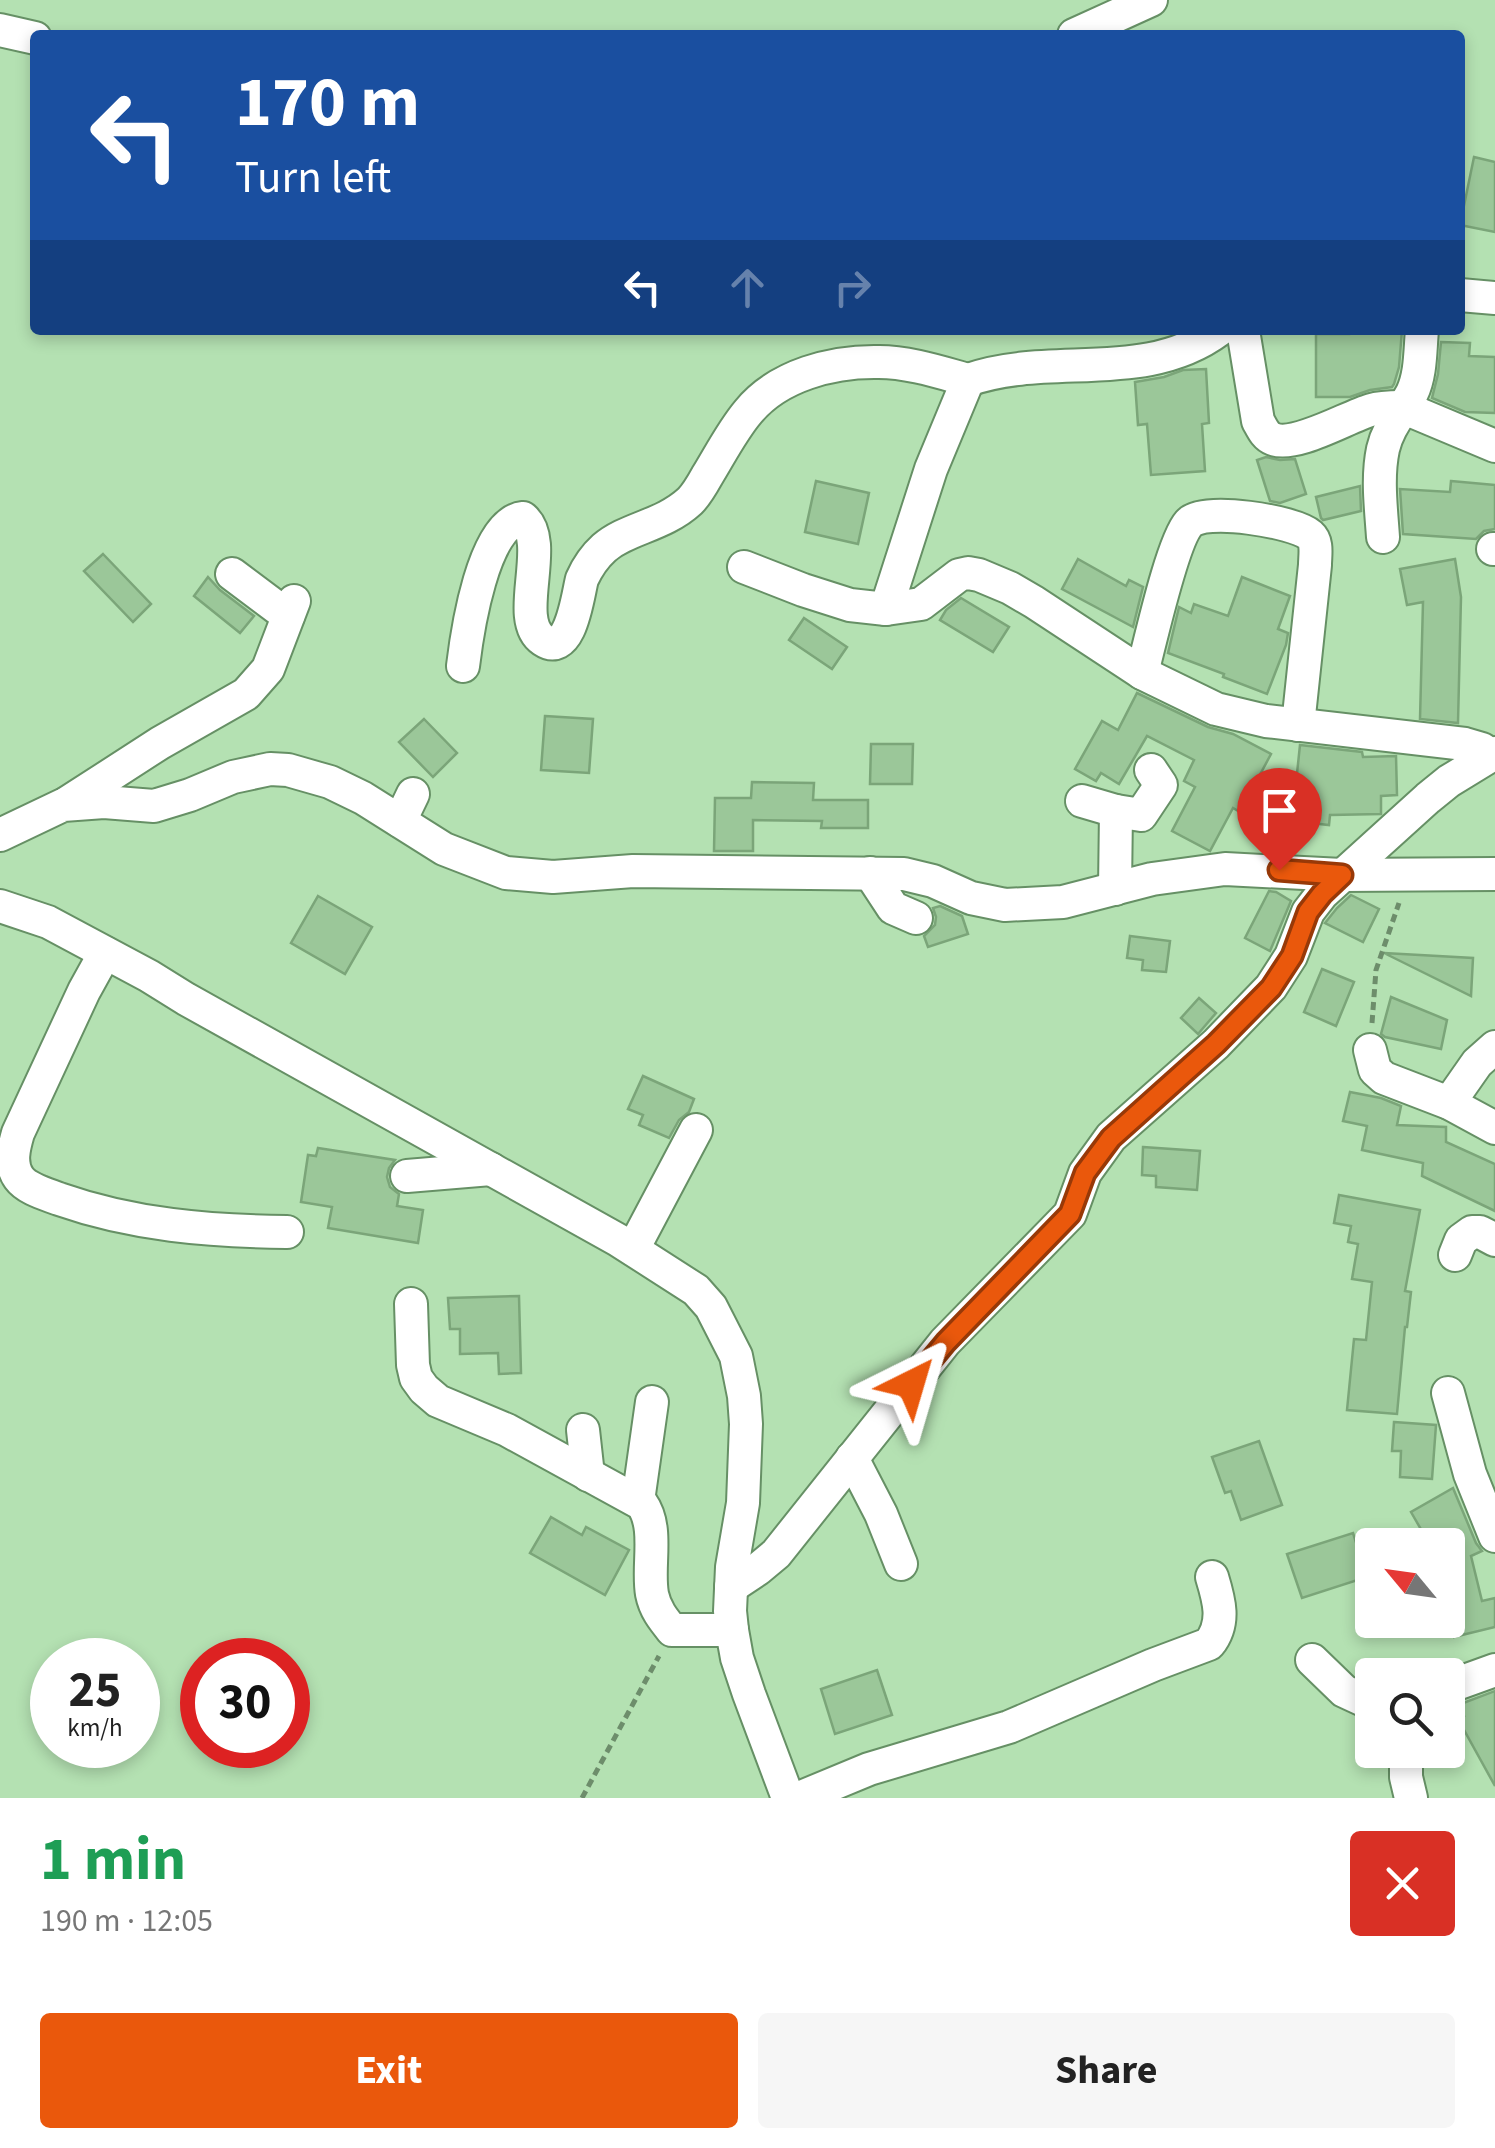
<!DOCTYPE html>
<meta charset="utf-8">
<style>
body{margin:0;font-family:"Source Sans 3",sans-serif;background:#f6f6f6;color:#222;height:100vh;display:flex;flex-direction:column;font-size:38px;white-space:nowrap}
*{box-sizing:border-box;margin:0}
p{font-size:32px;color:#767676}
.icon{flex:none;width:55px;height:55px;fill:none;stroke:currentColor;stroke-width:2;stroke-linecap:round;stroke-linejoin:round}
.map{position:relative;height:1798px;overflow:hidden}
.side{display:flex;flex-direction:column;background:#fff;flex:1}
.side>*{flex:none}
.top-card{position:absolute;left:30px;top:30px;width:1435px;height:305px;border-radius:10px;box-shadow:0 5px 15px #0003;background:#1a4fa0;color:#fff;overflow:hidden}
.needle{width:65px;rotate:299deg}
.tools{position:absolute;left:1355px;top:1528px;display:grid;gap:20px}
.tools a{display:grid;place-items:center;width:110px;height:110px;border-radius:10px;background:#fff;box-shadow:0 5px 15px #0003;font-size:50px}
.speed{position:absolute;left:30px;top:1638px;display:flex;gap:20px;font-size:50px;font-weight:700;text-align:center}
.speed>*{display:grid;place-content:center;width:130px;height:130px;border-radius:50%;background:#fff;box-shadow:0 5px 15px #0003;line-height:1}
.speed small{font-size:25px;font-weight:400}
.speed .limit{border:15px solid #d22;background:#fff;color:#111}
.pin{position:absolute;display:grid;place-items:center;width:85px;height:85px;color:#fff;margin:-102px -42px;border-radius:50% 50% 50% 0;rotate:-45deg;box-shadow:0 0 10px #0007}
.pin .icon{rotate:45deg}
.me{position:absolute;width:110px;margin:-55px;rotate:40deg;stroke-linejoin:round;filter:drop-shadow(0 0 8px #0008)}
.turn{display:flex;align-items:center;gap:35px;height:210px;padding:0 40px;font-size:45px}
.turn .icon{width:130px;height:130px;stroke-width:2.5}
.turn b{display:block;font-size:70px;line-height:85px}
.lanes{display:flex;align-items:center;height:95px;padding:0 40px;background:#0003;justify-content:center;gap:50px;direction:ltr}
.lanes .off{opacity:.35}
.round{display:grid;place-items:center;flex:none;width:105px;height:105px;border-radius:10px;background:#f6f6f6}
.overview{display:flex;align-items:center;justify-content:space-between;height:170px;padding:0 40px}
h1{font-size:60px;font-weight:700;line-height:75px;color:#1e9e55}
.button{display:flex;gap:20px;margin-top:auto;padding:20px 40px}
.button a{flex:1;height:115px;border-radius:10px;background:#ea580c;color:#fff;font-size:40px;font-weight:700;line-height:115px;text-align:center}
.button a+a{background:#f6f6f6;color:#222}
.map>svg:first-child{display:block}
.building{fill:#9bc799;stroke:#7ba579;stroke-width:2.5}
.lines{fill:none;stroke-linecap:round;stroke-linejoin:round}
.minor-casing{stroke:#669065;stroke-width:36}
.path{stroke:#6d8d6b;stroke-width:5;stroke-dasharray:8 5;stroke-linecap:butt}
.minor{stroke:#fff;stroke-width:32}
.route-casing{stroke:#983908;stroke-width:25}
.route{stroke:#ea580c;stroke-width:18}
</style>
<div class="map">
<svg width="1495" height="1798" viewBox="0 0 1495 1798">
<rect width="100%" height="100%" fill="#b4e1b2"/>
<!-- building -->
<g class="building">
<path d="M 1474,157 L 1495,162 L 1495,232 L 1460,225 Z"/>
<path d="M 1349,330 L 1402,330 L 1399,367 L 1394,384 L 1392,387 L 1370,390 L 1350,397 L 1316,397 L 1316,334 L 1349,334 Z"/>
<path d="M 1441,342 L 1470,343 L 1469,356 L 1495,357 L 1495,413 L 1465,412 L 1432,398 L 1438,374 Z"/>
<path d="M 1206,369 L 1209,423 L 1202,424 L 1205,471 L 1151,475 L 1147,424 L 1138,425 L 1135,382 L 1164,377 L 1183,370 Z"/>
<path d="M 1266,457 L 1280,460 L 1295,459 L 1306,494 L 1280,503 L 1270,501 L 1257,460 Z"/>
<path d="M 816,481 L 869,493 L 858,544 L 805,532 Z"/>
<path d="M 1451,481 L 1495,485 L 1495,529 L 1484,531 L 1476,539 L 1403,534 L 1400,489 L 1450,492 Z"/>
<path d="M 1360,486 L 1361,511 L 1323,520 L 1321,518 L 1316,497 Z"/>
<path d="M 103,554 L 151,604 L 133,622 L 84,571 Z"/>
<path d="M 1078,559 L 1126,586 L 1129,580 L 1143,587 L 1133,627 L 1062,589 Z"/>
<path d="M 1455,559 L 1461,597 L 1458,723 L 1420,719 L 1423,602 L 1407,605 L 1400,569 Z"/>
<path d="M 208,577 L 220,590 L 254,616 L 240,633 L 194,596 Z"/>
<path d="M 1242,577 L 1290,596 L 1278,629 L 1288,633 L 1286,645 L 1267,694 L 1223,677 L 1224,674 L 1168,653 L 1179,607 L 1191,613 L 1194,604 L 1228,616 Z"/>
<path d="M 961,598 L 1009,627 L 993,652 L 940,620 L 946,610 Z"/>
<path d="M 804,618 L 847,647 L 832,669 L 789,640 Z"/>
<path d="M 1137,693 L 1208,727 L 1233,734 L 1271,754 L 1240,812 L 1233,808 L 1210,851 L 1172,831 L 1195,787 L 1184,781 L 1194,760 L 1147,736 L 1119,784 L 1101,773 L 1096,781 L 1075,769 L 1102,721 L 1118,730 Z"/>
<path d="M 545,716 L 593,719 L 589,773 L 541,770 Z"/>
<path d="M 424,719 L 457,753 L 433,777 L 399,742 Z"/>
<path d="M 871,744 L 913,744 L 912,784 L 870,784 Z"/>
<path d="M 1300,745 L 1362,752 L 1363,757 L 1396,756 L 1397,795 L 1381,796 L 1381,814 L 1330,815 L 1329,825 L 1292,821 Z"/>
<path d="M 752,782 L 814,783 L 813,800 L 868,800 L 868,828 L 821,828 L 822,821 L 753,820 L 753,851 L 714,851 L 715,798 L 751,798 Z"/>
<path d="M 1269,891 L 1276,892 L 1291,901 L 1270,951 L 1245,938 Z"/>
<path d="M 1351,895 L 1379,909 L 1363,942 L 1325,923 L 1337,908 Z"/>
<path d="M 318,896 L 372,927 L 345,974 L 291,943 Z"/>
<path d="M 940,906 L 962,916 L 968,934 L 928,947 L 924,936 L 935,925 L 936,917 L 933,908 Z"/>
<path d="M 1130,936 L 1170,941 L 1166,972 L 1142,970 L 1143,960 L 1127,958 Z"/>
<path d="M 1384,953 L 1473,958 L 1471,996 Z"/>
<path d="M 1322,969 L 1354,982 L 1336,1026 L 1304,1012 Z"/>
<path d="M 1391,997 L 1447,1020 L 1441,1049 L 1385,1037 L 1381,1034 Z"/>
<path d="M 1199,998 L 1216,1013 L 1198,1034 L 1181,1018 Z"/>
<path d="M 643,1076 L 694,1099 L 689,1112 L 679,1120 L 669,1138 L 639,1125 L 643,1115 L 628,1109 Z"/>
<path d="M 1350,1092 L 1381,1098 L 1401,1106 L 1397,1125 L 1446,1127 L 1446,1142 L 1495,1164 L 1495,1211 L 1422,1176 L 1423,1163 L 1362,1150 L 1367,1126 L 1343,1121 Z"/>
<path d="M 1143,1147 L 1200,1151 L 1197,1190 L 1156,1187 L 1156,1176 L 1142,1175 Z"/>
<path d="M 318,1148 L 395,1160 L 389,1168 L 387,1177 L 390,1187 L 399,1194 L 397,1206 L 423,1210 L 418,1243 L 328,1228 L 332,1207 L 301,1202 L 308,1155 L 316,1156 Z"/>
<path d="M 1339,1195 L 1420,1210 L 1405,1291 L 1411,1292 L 1407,1327 L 1405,1327 L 1397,1414 L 1347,1410 L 1354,1339 L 1366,1340 L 1372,1282 L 1352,1279 L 1358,1244 L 1348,1242 L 1351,1226 L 1334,1223 Z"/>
<path d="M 519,1296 L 521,1373 L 499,1374 L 498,1353 L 460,1354 L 460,1329 L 450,1329 L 448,1298 Z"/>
<path d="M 1394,1422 L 1436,1425 L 1432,1479 L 1400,1477 L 1401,1451 L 1392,1451 Z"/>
<path d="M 1259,1441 L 1282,1505 L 1241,1520 L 1231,1491 L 1225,1493 L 1212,1457 Z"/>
<path d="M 1453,1488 L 1476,1543 L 1482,1551 L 1471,1556 L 1482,1601 L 1495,1598 L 1495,1627 L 1454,1637 L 1448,1608 L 1448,1545 L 1430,1545 L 1411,1512 Z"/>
<path d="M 551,1517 L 582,1535 L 586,1527 L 629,1550 L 605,1595 L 530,1553 Z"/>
<path d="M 1353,1533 L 1367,1577 L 1302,1598 L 1287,1554 Z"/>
<path d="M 877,1670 L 892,1715 L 835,1734 L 821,1689 Z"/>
<path d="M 1495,1691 L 1495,1786 L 1458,1719 L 1464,1716 L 1458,1705 Z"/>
</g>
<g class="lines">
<defs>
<g id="minor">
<path d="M 0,30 L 35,38"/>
<path d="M 1074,35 L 1151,0"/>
<path d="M 1460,295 L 1495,298"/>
<path d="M 1243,330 L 1258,421 C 1262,428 1265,436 1273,439 C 1296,448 1347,417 1371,410 C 1381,407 1392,407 1402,407 L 1495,446"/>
<path d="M 968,380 C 1050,351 1145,385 1219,330"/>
<path d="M 1383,537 C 1381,508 1377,477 1383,449 C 1388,427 1402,412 1412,393 C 1421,374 1420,351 1422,330"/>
<path d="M 1493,549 L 1495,549"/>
<path d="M 744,567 L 803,590 L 850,605 L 886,609 L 921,604 L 959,575 L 968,573 L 979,575 L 1010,588 L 1034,602 L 1142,673 L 1216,709 L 1266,721 L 1465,744 L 1482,749 L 1490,755"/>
<path d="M 232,574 L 288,616"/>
<path d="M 886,609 L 931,469 L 968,380"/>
<path d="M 463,666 C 467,633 483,522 523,518 C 552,543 512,619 543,640 C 571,659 578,593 582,579 C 587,568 594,557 604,548 C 627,528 663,526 690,501 C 697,494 702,485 707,476 C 720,455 732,431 748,412 C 778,375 833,361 879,362 C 908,362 939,372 968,380"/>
<path d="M 1142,673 C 1150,643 1172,542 1189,523 C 1203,507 1294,521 1310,535 C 1318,542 1315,555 1315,565 L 1298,725"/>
<path d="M 1082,801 L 1116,811"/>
<path d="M 67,803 L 160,743 L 246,694 L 268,669 L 294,601"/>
<path d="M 400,821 L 413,794"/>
<path d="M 0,835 L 63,805 L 104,802 L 154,806 L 190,795 L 233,777 L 270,769 L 288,770 L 330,782 L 363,798 L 444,849 L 506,873 L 553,877 L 633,871 L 904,874 L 933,881 L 971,898 L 1005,905 L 1063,902 L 1152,879 L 1225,869 L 1342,875 L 1495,874"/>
<path d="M 870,873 L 893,908 L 916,918"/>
<path d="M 1115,889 L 1116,811 L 1141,815 L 1161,785 L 1151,770"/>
<path d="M 0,906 L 48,922 L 149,976 L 186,999 L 618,1240 L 696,1290 L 711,1307 L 736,1356 L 744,1396 L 746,1424 L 743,1503 L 732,1567 L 730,1611 L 732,1630 L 737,1658 L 749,1694 L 788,1798"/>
<path d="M 105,953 L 84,991 L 18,1133 C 14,1147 9,1164 19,1178 C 27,1189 46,1194 59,1199 C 133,1225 209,1231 287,1232"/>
<path d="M 1370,1050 L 1375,1070 L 1384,1078 L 1449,1103 L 1495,1128"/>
<path d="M 1449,1103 L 1477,1063 L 1495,1047"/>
<path d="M 407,1176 L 491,1169"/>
<path d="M 633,1249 L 696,1130"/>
<path d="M 1455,1255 L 1461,1240 L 1472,1232 L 1480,1232 L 1495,1240"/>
<path d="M 411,1304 L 413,1365 L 416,1378 L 424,1389 L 438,1401 L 507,1430 L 642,1504 C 659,1528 647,1566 652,1594 C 655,1609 663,1619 672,1630 L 732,1630"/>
<path d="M 1448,1393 L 1470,1474 L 1495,1536"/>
<path d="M 583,1430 L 588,1475"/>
<path d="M 852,1458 L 881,1514 L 901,1564"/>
<path d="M 638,1501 L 652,1402"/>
<path d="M 731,1587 L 758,1569 L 776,1554 L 945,1342 L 1070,1214 L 1085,1173 L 1111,1137 L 1216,1044 L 1271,987 L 1291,956 L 1308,912 L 1322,894 L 1428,798 L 1449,781 L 1495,753"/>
<path d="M 1312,1660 L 1344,1691 L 1372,1704"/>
<path d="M 1448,1687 L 1495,1670"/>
<path d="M 1406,1750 L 1406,1777 L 1411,1798"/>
<path d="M 799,1798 L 869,1769 L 1009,1727 L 1153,1665 L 1209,1644 C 1226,1623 1219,1600 1212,1577"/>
</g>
</defs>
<!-- minor casing -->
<use href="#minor" class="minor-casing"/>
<!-- path -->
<g class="path">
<path d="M 1372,1023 L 1376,970 L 1399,903"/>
<path d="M 582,1798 L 659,1656"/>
</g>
<!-- minor -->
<use href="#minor" class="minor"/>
</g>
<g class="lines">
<defs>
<path id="route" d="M 911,1384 L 946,1342 L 1070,1214 L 1085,1173 L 1111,1138 L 1216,1044 L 1271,988 L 1292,956 L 1308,912 L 1322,894 L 1342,875 L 1279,870"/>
</defs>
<!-- route casing -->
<use href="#route" class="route-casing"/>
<!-- route -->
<use href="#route" class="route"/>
</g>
</svg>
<div class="tools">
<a><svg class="needle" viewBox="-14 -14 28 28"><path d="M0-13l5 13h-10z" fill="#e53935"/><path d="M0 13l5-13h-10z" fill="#767676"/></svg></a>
<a><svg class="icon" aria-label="search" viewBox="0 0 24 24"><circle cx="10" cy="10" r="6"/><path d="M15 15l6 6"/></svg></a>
</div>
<div class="speed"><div>25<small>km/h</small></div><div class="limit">30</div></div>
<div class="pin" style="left:1279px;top:870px;background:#d93025"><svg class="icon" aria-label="arrive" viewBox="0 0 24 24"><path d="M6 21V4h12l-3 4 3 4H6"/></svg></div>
<svg class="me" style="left:911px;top:1384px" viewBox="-20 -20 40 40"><path d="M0-17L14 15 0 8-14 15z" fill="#ea580c" stroke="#fff" stroke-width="4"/></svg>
<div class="top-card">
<div class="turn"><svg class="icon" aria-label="left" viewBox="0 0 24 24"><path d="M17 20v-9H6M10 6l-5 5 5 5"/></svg><div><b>170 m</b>Turn left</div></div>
<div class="lanes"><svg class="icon" aria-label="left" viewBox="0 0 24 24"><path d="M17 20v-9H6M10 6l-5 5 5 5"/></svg><svg class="icon off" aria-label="ahead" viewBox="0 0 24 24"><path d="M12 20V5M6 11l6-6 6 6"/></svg><svg class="icon off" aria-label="right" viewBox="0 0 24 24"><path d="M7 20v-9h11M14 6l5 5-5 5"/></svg></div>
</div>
</div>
<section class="side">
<div class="overview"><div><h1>1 min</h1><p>190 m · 12:05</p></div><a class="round" style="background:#d93025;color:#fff"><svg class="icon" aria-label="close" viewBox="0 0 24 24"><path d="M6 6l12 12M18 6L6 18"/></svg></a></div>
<div class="button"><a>Exit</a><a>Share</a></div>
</section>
